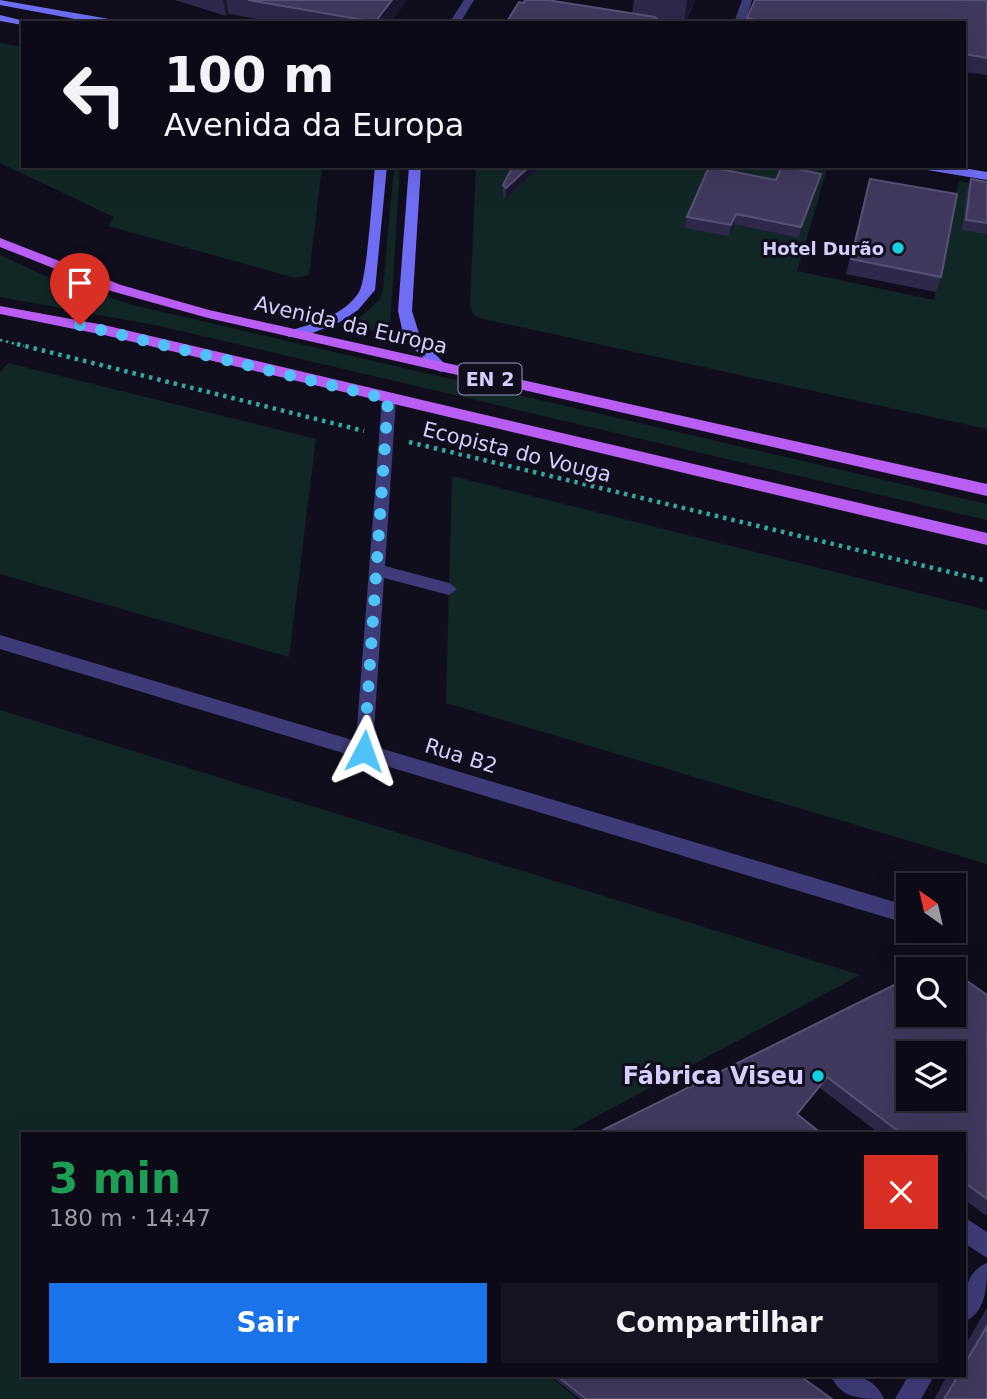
<!DOCTYPE html>
<html lang="pt">
<meta charset="utf-8">
<style>
body{margin:0;font-family:"DejaVu Sans",sans-serif;background:#15131f;color:#f1f3f6;height:100vh;display:flex;flex-direction:column;font-size:26px;white-space:nowrap}
*{box-sizing:border-box;margin:0}
p{font-size:23px;color:#9a9aa1}
.icon{flex:none;width:38px;height:38px;fill:none;stroke:currentColor;stroke-width:2;stroke-linecap:round;stroke-linejoin:round}
.map{position:relative;flex:1;overflow:hidden}
.side{position:absolute;left:21px;top:1132px;width:945px;height:245px;display:flex;flex-direction:column;background:#0c0a16;border-radius:0px;box-shadow:0 7px 28px #0002,0 0 0 2px #2c2b35}
.side>*{flex:none}
.top-card{position:absolute;left:21px;top:21px;width:945px;height:147px;border-radius:0px;box-shadow:0 7px 28px #0002,0 0 0 2px #2c2b35;background:#0c0a16;color:#f1f3f6;overflow:hidden}
.needle{width:46px;rotate:326deg}
.tools{position:absolute;left:896px;top:873px;display:grid;gap:14px}
.tools a{display:grid;place-items:center;width:70px;height:70px;border-radius:0px;background:#0c0a16;box-shadow:0 7px 28px #0002,0 0 0 2px #2c2b35;font-size:35px}
.pin{position:absolute;display:grid;place-items:center;width:60px;height:60px;color:#fff;margin:-72px -30px;border-radius:50% 50% 50% 0;rotate:-45deg;box-shadow:0 0 7px #0007}
.pin .icon{rotate:45deg}
.me{position:absolute;width:77px;margin:-38px;rotate:4deg;stroke-linejoin:round;filter:drop-shadow(0 0 5px #0008)}
.turn{display:flex;align-items:center;gap:24px;height:147px;padding:0 28px;font-size:32px}
.turn .icon{width:91px;height:91px;stroke-width:2.5}
.turn b{display:block;font-size:49px;line-height:60px}
.round{display:grid;place-items:center;flex:none;width:74px;height:74px;border-radius:0px;background:#15131f}
.summary{display:flex;align-items:center;justify-content:space-between;height:119px;padding:0 28px}
h1{font-size:42px;font-weight:700;line-height:52px;color:#1e9e55}
.button{display:flex;gap:14px;margin-top:auto;padding:14px 28px}
.button a{flex:1;height:80px;border-radius:0px;background:#1a73e8;color:#fff;font-size:28px;font-weight:700;line-height:80px;text-align:center}
.button a+a{background:#15131f;color:#f1f3f6}
.map>svg:first-child{display:block}
.green{fill:#112726}
.lines{fill:none;stroke-linecap:round;stroke-linejoin:round}
.path-far1{stroke:#37a69e;stroke-width:2.5;stroke-dasharray:2.5 3.5;stroke-linecap:butt}
.path{stroke:#37a69e;stroke-width:4.5;stroke-dasharray:3.5 5;stroke-linecap:butt}
.lane{fill:#3e3c78;fill-rule:evenodd}
.street{fill:#3e3c78;fill-rule:evenodd}
.secondary{fill:#6f6df3;fill-rule:evenodd}
.primary{fill:#b95ef2;fill-rule:evenodd}
.wall{fill:#2e284a}
.shaded-wall{fill:#1b1630}
.building{fill:#40395d;stroke:#575176;stroke-width:2;fill-rule:evenodd}
.route{stroke:#4fc3f7;stroke-width:12;stroke-dasharray:0 21.6}
.poi-dot{fill:#13cfe2;stroke:#100e1d;stroke-width:2.5}
.labels{text-anchor:middle;dominant-baseline:central;stroke-width:6;stroke-linejoin:round;paint-order:stroke}
.far-poi-label{font-size:18px;font-weight:bold;fill:#d3cefb;stroke:#100e1d;text-anchor:end}
.shield{fill:#100e1d;stroke:#9894b8;stroke-width:2}
.shield-label{font-size:19px;font-weight:bold;fill:#d3cefb}
.street-label{font-size:21px;fill:#d3cefb;stroke:#100e1d}
.near-poi-label{font-size:24px;font-weight:bold;fill:#d3cefb;stroke:#100e1d;text-anchor:end}
</style>
<div class="map">
<svg width="987" height="1399" viewBox="0 0 987 1399">
<rect width="100%" height="100%" fill="#100e1d"/>
<!-- green -->
<g class="green">
<path d="M 0,43 L 23,47 L 23,166 L 322,166 L 309,275 L 296,278 L 108,226 L 114,217 L 0,163 Z"/>
<path d="M 394,166 L 400,166 L 390,329 L 387,334 L 352,325 L 379,300 L 383,290 Z"/>
<path d="M 476,166 L 828,166 L 797,271 L 934,300 L 959,181 L 987,187 L 987,429 L 479,318 L 473,314 L 470,306 Z"/>
<path d="M 0,255 L 50,278 L 133,305 L 987,504 L 987,520 L 160,326 L 0,297 Z"/>
<path d="M 8,363 L 316,439 L 289,657 L 0,574 L 0,372 Z"/>
<path d="M 452,476 L 987,610 L 987,864 L 446,703 Z"/>
<path d="M 0,710 L 860,975 L 564,1134 L 23,1134 L 23,1376 L 549,1376 L 578,1399 L 0,1399 Z"/>
</g>
<g class="lines">
<!-- path-far1 -->
<path class="path-far1" d="M 0,340 L 24,346"/>
<!-- path -->
<g class="path">
<path d="M 17,344 L 364,431"/>
<path d="M 409,442 L 987,581"/>
</g>
<!-- lane -->
<g class="lane">
<path d="M 742,0 L 752,0 L 745,23 L 734,23 Z"/>
<path d="M 964,1217 L 987,1232 L 987,1258 L 964,1243 Z"/>
<path d="M 987,1263 C 987,1285 987,1312 964,1322 C 964,1299 963,1273 987,1263 Z"/>
<path d="M 831,1376 C 853,1374 875,1376 884,1399 C 862,1399 841,1399 831,1376 Z"/>
<path d="M 908,1376 L 934,1376 L 921,1399 L 895,1399 Z"/>
</g>
<!-- street -->
<g class="street">
<path d="M 464,0 L 474,0 L 460,23 L 449,23 Z"/>
<path d="M 389,394 L 396,399 L 385,566 L 449,583 L 457,589 L 449,595 L 384,578 L 373,746 L 908,906 L 908,924 L 0,649 L 0,635 L 356,741 L 382,399 Z"/>
</g>
<!-- secondary -->
<g class="secondary">
<path d="M 0,0 L 115,20 L 120,23 L 96,23 L 0,5 Z"/>
<path d="M 0,15 L 33,23 L 23,23 L 23,25 L 0,21 Z"/>
<path d="M 375,166 L 387,166 L 375,290 L 358,310 L 340,322 L 310,334 L 288,337 L 288,331 C 313,324 345,315 359,292 C 367,280 373,187 375,166 Z"/>
<path d="M 409,166 L 421,166 L 412,311 L 421,340 L 448,367 L 441,372 L 436,370 L 411,346 L 402,329 L 398,311 Z"/>
<path d="M 921,166 L 951,166 L 987,172 L 987,180 L 927,170 Z"/>
</g>
<!-- primary -->
<g class="primary">
<path d="M 0,238 L 121,285 L 209,310 L 987,484 L 987,496 L 208,318 L 111,291 L 0,247 Z"/>
<path d="M 0,306 L 104,325 L 987,533 L 987,545 L 104,335 L 0,314 Z"/>
</g>
</g>
<!-- wall -->
<g class="wall">
<path d="M 175,0 L 407,0 L 390,23 L 279,23 L 229,14 L 226,16 Z"/>
<path d="M 634,0 L 695,0 L 685,23 L 669,23 L 660,21 L 632,14 Z"/>
<path d="M 987,2 L 987,75 L 964,72 L 964,23 L 746,23 L 747,18 Z"/>
<path d="M 513,166 L 541,166 L 506,198 L 503,196 L 503,185 Z"/>
<path d="M 870,179 L 941,277 L 936,292 L 846,274 Z"/>
<path d="M 971,179 L 987,182 L 987,234 L 962,230 L 967,190 Z"/>
<path d="M 776,180 L 818,184 L 799,238 L 734,224 L 729,236 L 685,228 L 687,217 Z"/>
<path d="M 987,995 L 987,1214 L 985,1215 L 964,1199 L 964,1134 L 880,1134 L 819,1087 L 595,1134 Z"/>
<path d="M 987,1308 L 987,1399 L 934,1399 L 947,1376 L 964,1376 L 964,1347 Z"/>
<path d="M 551,1376 L 800,1376 L 832,1399 L 580,1399 Z"/>
</g>
<!-- shaded-wall -->
<g class="shaded-wall">
<path d="M 223,0 L 226,0 L 229,14 L 226,16 Z"/>
<path d="M 392,0 L 407,0 L 390,23 L 375,23 Z"/>
<path d="M 687,0 L 695,0 L 684,23 Z"/>
<path d="M 530,166 L 541,166 L 506,198 L 506,188 Z"/>
<path d="M 821,174 L 818,184 L 799,238 L 801,227 Z"/>
<path d="M 736,214 L 734,224 L 729,236 L 731,225 Z"/>
</g>
<!-- building -->
<g class="building">
<path d="M 248,0 L 392,0 L 375,22 Z"/>
<path d="M 525,0 L 547,0 L 655,17 L 661,23 L 506,23 L 519,2 L 524,3 Z"/>
<path d="M 755,0 L 984,0 L 987,2 L 987,58 L 964,54 L 964,23 L 773,23 L 747,18 Z"/>
<path d="M 513,166 L 530,166 L 506,188 L 503,185 Z"/>
<path d="M 782,166 L 821,174 L 801,227 L 736,214 L 731,225 L 687,217 L 709,167 L 776,180 Z"/>
<path d="M 870,179 L 957,194 L 941,277 L 851,259 Z"/>
<path d="M 971,179 L 987,182 L 987,223 L 966,220 Z"/>
<path d="M 940,963 L 950,970 L 926,970 Z"/>
<path d="M 954,972 L 987,995 L 987,1199 L 964,1182 L 964,1134 L 902,1134 L 827,1077 L 797,1114 L 822,1134 L 595,1134 L 908,978 L 908,1015 L 954,1015 ZM 908,1054 L 954,1054 L 954,1099 L 908,1099 Z"/>
<path d="M 987,1326 L 987,1399 L 944,1399 L 958,1376 L 964,1376 L 964,1365 Z"/>
<path d="M 557,1376 L 800,1376 L 832,1399 L 586,1399 Z"/>
</g>
<g class="lines">
<!-- route -->
<path class="route" d="M 80,325 L 388,399 L 364,751"/>
</g>
<!-- markers -->
<g class="poi-dot">
<circle cx="898" cy="248" r="7"/>
<circle cx="818" cy="1076" r="7"/>
</g>
<g class="labels">
<!-- far-poi labels -->
<g class="far-poi-label">
<text x="884" y="248">Hotel Durão</text>
</g>
<!-- shield labels -->
<rect class="shield" x="458.5" y="363.5" width="63" height="31" rx="5"/>
<g class="shield-label">
<text x="490" y="379">EN 2</text>
</g>
<!-- street labels -->
<g class="street-label">
<text transform="translate(351 325) rotate(13)">Avenida da Europa</text>
<text transform="translate(517 452) rotate(14)">Ecopista do Vouga</text>
<text transform="translate(461 756) rotate(17)">Rua B2</text>
</g>
<!-- near-poi labels -->
<g class="near-poi-label">
<text x="804" y="1076">Fábrica Viseu</text>
</g>
</g>
</svg>
<div class="tools">
<a><svg class="needle" viewBox="-14 -14 28 28"><path d="M0-13l5 13h-10z" fill="#e53935"/><path d="M0 13l5-13h-10z" fill="#9a9aa1"/></svg></a>
<a><svg class="icon" aria-label="search" viewBox="0 0 24 24"><circle cx="10" cy="10" r="6"/><path d="M15 15l6 6"/></svg></a>
<a><svg class="icon" aria-label="layers" viewBox="0 0 24 24"><path d="M12 4l9 5-9 5-9-5zM3 14l9 5 9-5"/></svg></a>
</div>
<div class="pin" style="left:80px;top:325px;background:#d93025"><svg class="icon" aria-label="arrive" viewBox="0 0 24 24"><path d="M6 21V4h12l-3 4 3 4H6"/></svg></div>
<svg class="me" style="left:364px;top:751px" viewBox="-20 -20 40 40"><path d="M0-17L14 15 0 8-14 15z" fill="#4fc3f7" stroke="#fff" stroke-width="4"/></svg>
<div class="top-card">
<div class="turn"><svg class="icon" aria-label="left" viewBox="0 0 24 24"><path d="M17 20v-9H6M10 6l-5 5 5 5"/></svg><div><b>100 m</b>Avenida da Europa</div></div>
</div>
<section class="side">
<div class="summary"><div><h1>3 min</h1><p>180 m · 14:47</p></div><a class="round" style="background:#d93025;color:#fff"><svg class="icon" aria-label="close" viewBox="0 0 24 24"><path d="M6 6l12 12M18 6L6 18"/></svg></a></div>
<div class="button"><a>Sair</a><a>Compartilhar</a></div>
</section>
</div>
